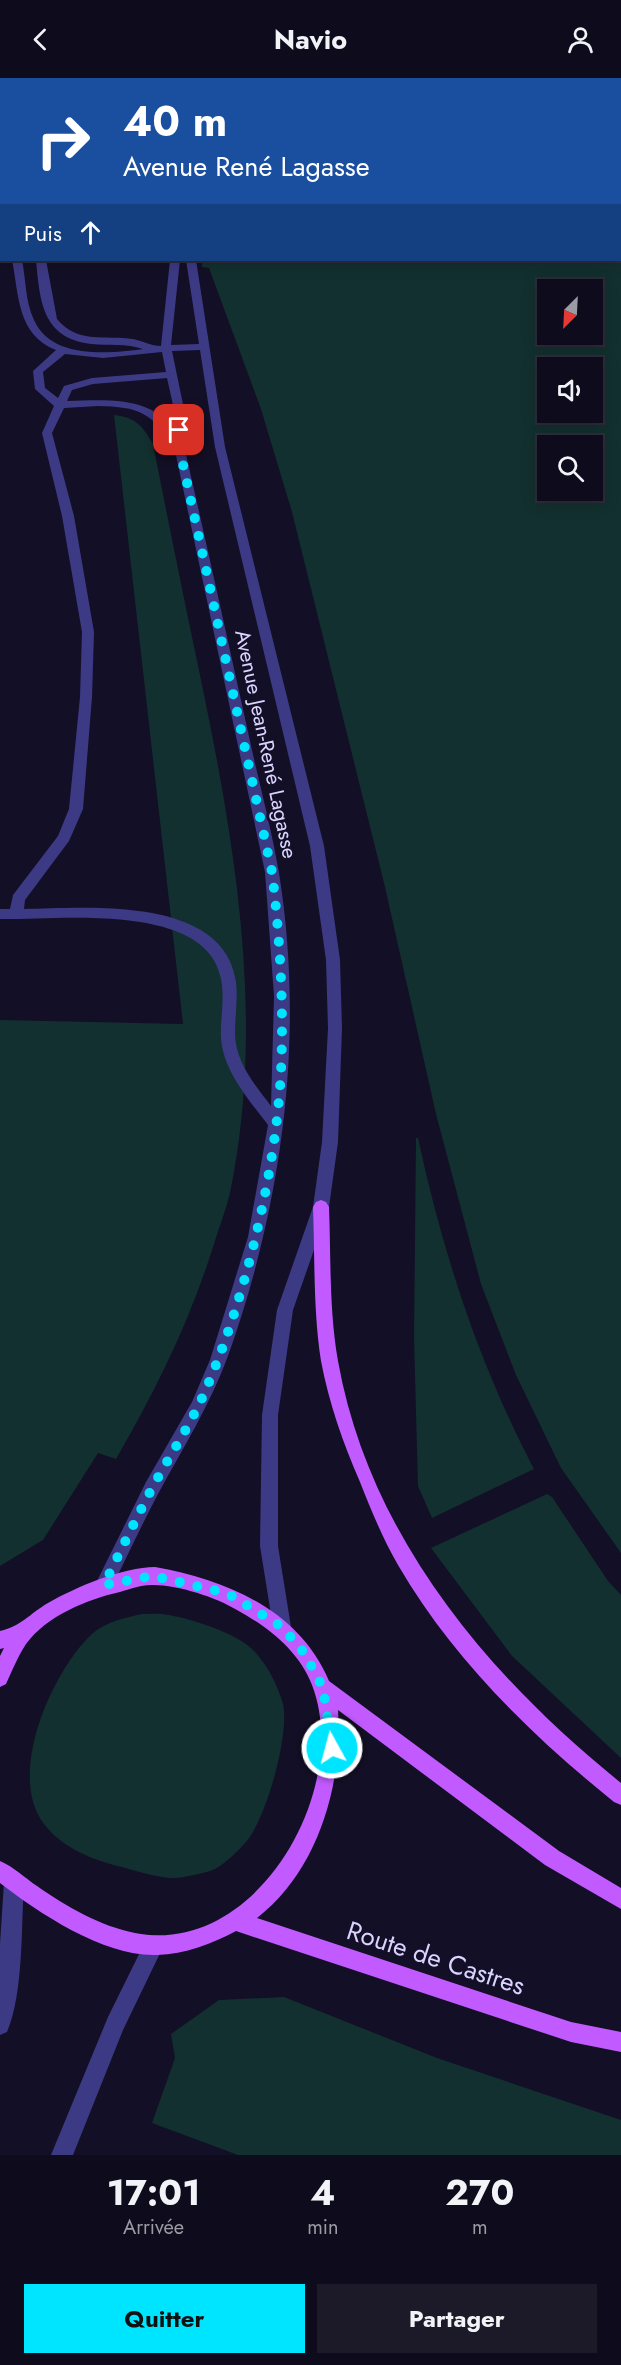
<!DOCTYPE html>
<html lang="fr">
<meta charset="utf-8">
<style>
body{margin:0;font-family:Jost,sans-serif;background:#1c1929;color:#f1f3f6;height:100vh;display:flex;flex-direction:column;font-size:22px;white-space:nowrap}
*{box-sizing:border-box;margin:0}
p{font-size:20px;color:#9b9ba3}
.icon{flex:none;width:33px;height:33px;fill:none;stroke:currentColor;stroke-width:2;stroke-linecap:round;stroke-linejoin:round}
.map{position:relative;height:2077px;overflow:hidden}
.side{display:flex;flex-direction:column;background:#0e0b1c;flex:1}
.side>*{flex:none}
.top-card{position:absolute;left:0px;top:0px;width:621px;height:183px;box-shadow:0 3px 15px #0003,0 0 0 2px #2e2b3b;background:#1a4fa0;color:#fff;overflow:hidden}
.needle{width:39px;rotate:204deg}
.tools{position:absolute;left:537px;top:201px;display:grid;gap:12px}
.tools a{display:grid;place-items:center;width:66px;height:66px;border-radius:0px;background:#0e0b1c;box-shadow:0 3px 15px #0003,0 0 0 2px #2e2b3b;font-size:30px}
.pin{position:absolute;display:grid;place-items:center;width:51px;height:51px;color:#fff;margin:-26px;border-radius:12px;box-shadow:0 3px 9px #0006}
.me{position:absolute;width:66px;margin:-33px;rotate:353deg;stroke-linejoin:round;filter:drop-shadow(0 0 4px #0008)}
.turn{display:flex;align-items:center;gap:21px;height:126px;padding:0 24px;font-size:27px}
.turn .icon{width:78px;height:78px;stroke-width:2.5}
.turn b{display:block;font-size:42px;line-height:51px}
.then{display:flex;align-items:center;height:57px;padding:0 24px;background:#0003;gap:12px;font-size:22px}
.eta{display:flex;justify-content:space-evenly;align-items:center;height:102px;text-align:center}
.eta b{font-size:36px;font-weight:700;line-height:42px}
.button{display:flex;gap:12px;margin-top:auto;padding:12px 24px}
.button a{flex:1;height:69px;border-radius:0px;background:#00e5ff;color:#111;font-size:24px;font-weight:700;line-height:69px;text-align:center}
.button a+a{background:#1c1929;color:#f1f3f6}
header{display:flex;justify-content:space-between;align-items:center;height:78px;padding:0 24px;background:#0e0b1c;font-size:27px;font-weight:700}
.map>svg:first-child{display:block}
.green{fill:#12302f;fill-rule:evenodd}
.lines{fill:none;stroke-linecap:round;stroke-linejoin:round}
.taxiway{fill:#0a7a92;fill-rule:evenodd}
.minor{fill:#3d3a85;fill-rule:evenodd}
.major{fill:#c25bff;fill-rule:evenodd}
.route{stroke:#00e5ff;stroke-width:10;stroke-dasharray:0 18}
.labels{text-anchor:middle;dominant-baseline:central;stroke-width:6;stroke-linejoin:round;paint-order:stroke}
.street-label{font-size:21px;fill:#d9d4ff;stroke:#130f26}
.near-street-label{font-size:26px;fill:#d9d4ff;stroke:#130f26}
</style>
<header><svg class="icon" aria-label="back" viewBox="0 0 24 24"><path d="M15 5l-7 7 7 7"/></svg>Navio<svg class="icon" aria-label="person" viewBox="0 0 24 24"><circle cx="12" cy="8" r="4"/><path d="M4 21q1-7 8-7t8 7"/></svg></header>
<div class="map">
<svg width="621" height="2077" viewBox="0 0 621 2077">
<rect width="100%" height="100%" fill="#130f26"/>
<!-- green -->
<g class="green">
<path d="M 136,0 L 529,0 L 529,1 L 137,2 Z"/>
<path d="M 620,164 L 621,165 L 621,1475 L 561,1390 L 516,1297 L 481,1206 L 436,1036 L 385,809 L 292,434 L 261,331 L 209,190 L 202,189 L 202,182 L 620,182 ZM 548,212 L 592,212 L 592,256 L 548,256 ZM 548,290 L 592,290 L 592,334 L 548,334 ZM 548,368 L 592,368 L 592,412 L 548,412 Z"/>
<path d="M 114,337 C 135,339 143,348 153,366 C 167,436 181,507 196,578 C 233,754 267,936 230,1115 C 226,1132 219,1149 214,1166 C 190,1243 157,1310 116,1381 L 98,1375 L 43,1462 L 0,1488 L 0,942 L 183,946 Z"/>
<path d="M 416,1060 L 418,1060 C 443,1176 479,1286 534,1391 L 432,1440 L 418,1408 L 414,1260 Z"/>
<path d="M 547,1416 L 552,1419 L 608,1503 L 621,1517 L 621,1680 L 512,1578 L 431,1470 Z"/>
<path d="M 142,1536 C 150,1536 160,1535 169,1537 C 192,1541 240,1556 255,1574 C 268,1588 278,1608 283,1626 C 290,1656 266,1741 246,1764 C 239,1772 225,1786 215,1791 C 206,1795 193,1797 184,1799 C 166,1803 140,1794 122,1789 C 93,1782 62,1770 44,1746 C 6,1697 52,1593 92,1556 C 105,1544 124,1540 142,1536 Z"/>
<path d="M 284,1919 L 437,1980 L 621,2042 L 621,2077 L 238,2077 L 152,2045 L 175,1980 L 171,1956 L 219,1922 Z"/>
</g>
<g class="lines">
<!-- taxiway -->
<g class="taxiway">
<rect x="510" y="0" width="76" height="2"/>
<rect x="620" y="127" width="1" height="51"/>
</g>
<!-- minor -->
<g class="minor">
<path d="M 116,0 L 124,0 L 125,2 L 116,2 Z"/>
<rect x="0" y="24" width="2" height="6"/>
<path d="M 0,87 L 2,88 L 2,101 L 0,100 Z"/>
<path d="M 12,182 L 22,182 C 26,201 25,223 34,242 C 51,281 108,276 143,271 C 126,265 109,268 91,266 C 42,260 40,223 36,182 L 46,182 L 57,241 C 77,266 105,257 133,261 C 143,263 151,268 161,268 L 170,182 L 180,182 L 171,267 L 199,266 L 186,182 L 196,182 L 225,369 L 324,768 L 340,882 L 342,950 L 338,1064 L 329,1129 L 293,1232 L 278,1337 L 278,1468 L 291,1549 L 288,1555 L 282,1558 L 276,1555 L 273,1549 L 260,1468 L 262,1337 L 277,1232 L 313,1129 L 322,1064 L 328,950 L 326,882 L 310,768 L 215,369 L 200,272 L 172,273 L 185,336 L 184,368 C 206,463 227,559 248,654 C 258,701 271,748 279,795 C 305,957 283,1124 228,1278 C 210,1327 183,1370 158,1416 C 141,1448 126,1481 110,1513 L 104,1516 L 98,1513 L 95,1507 L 98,1501 L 146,1404 L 192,1324 L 210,1282 L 248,1159 L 268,1047 C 250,1023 223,993 221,960 C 220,941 225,921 221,901 C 207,823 57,842 0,841 L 0,831 L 10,831 L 13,817 L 58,758 L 69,731 L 80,619 L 82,554 L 62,438 L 42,355 L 54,328 L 35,311 L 33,293 L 56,272 C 17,257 19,217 12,182 ZM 162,274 L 166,294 L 92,300 L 64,308 L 58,320 L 45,310 L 43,294 L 65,276 L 103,280 ZM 167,300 L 175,336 L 174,352 C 150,317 105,322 67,323 L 72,312 L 93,306 ZM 98,328 C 140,329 150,334 174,368 L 265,794 L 274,918 L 271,1028 C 254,1006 235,983 235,955 C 235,938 238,921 236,904 C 224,817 86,830 24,831 L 25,822 L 69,763 L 83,731 L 92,619 L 94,554 L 74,438 L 52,355 L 64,330 Z"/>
<path d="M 14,1794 L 21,1797 L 24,1804 C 21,1848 24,1914 7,1954 L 0,1957 L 0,1866 L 4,1804 L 7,1797 Z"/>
<path d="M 154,1857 L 161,1860 L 164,1867 L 123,1952 L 73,2077 L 51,2077 L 108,1939 L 147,1860 Z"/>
</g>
<!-- major -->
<g class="major">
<path d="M 321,1122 L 326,1124 L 329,1129 C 331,1180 329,1232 338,1283 C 369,1457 487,1597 621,1705 L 621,1727 L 614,1724 C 531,1657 452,1580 398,1487 C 383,1461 371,1432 360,1404 C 343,1365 329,1325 321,1283 C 313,1232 315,1180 313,1129 L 316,1124 Z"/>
<path d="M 155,1489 C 227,1502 299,1532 329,1603 L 559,1773 L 621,1810 L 621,1831 L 545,1787 L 338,1632 C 343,1706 318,1793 257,1840 L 571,1944 L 621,1954 L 621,1974 L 571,1964 L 236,1853 C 212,1866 185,1876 157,1877 C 105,1879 40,1836 0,1805 L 0,1783 C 14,1789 25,1800 37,1808 C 67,1829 100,1848 135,1855 C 257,1879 352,1710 312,1607 C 299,1573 268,1549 237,1532 C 216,1519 175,1506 151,1507 C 140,1507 130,1511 120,1514 C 88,1521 46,1538 26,1566 C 18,1578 12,1593 6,1606 L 0,1609 L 0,1578 L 4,1570 L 0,1571 L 0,1553 C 22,1548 29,1536 48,1525 C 76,1509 123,1489 155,1489 Z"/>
</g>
</g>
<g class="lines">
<!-- route -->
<path class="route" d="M 179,352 L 179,368 L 272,794 C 280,860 284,927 281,993 C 276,1095 244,1226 203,1318 C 188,1351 167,1382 150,1414 C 134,1445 119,1476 104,1507 L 153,1498 L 227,1515 L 282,1549 L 305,1576 L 323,1610 L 332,1670"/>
</g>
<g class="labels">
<!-- street labels -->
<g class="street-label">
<text transform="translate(266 666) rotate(78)">Avenue Jean-René Lagasse</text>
</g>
<!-- near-street labels -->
<g class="near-street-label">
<text transform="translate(436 1880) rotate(18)">Route de Castres</text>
</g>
</g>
</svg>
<div class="tools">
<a><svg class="needle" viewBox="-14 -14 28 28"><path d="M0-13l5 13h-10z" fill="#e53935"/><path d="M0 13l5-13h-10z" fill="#9b9ba3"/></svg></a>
<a><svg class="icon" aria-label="sound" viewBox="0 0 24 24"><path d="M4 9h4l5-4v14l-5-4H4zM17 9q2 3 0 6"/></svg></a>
<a><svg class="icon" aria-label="search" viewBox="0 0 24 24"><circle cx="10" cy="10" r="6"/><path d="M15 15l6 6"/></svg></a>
</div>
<div class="pin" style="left:179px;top:352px;background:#d93025"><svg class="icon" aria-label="arrive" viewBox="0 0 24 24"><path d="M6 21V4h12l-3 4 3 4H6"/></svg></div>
<svg class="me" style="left:332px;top:1670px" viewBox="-20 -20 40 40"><circle r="17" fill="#00e5ff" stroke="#fff" stroke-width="3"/><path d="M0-11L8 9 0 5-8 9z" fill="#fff"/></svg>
<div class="top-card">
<div class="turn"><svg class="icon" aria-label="right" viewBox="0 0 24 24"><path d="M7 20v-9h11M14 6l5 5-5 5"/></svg><div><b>40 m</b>Avenue René Lagasse</div></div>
<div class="then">Puis<svg class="icon" aria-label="ahead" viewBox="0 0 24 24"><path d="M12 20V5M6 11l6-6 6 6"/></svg></div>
</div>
</div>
<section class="side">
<div class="eta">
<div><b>17:01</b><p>Arrivée</p></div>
<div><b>4</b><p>min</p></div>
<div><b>270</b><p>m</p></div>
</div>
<div class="button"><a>Quitter</a><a>Partager</a></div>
</section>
